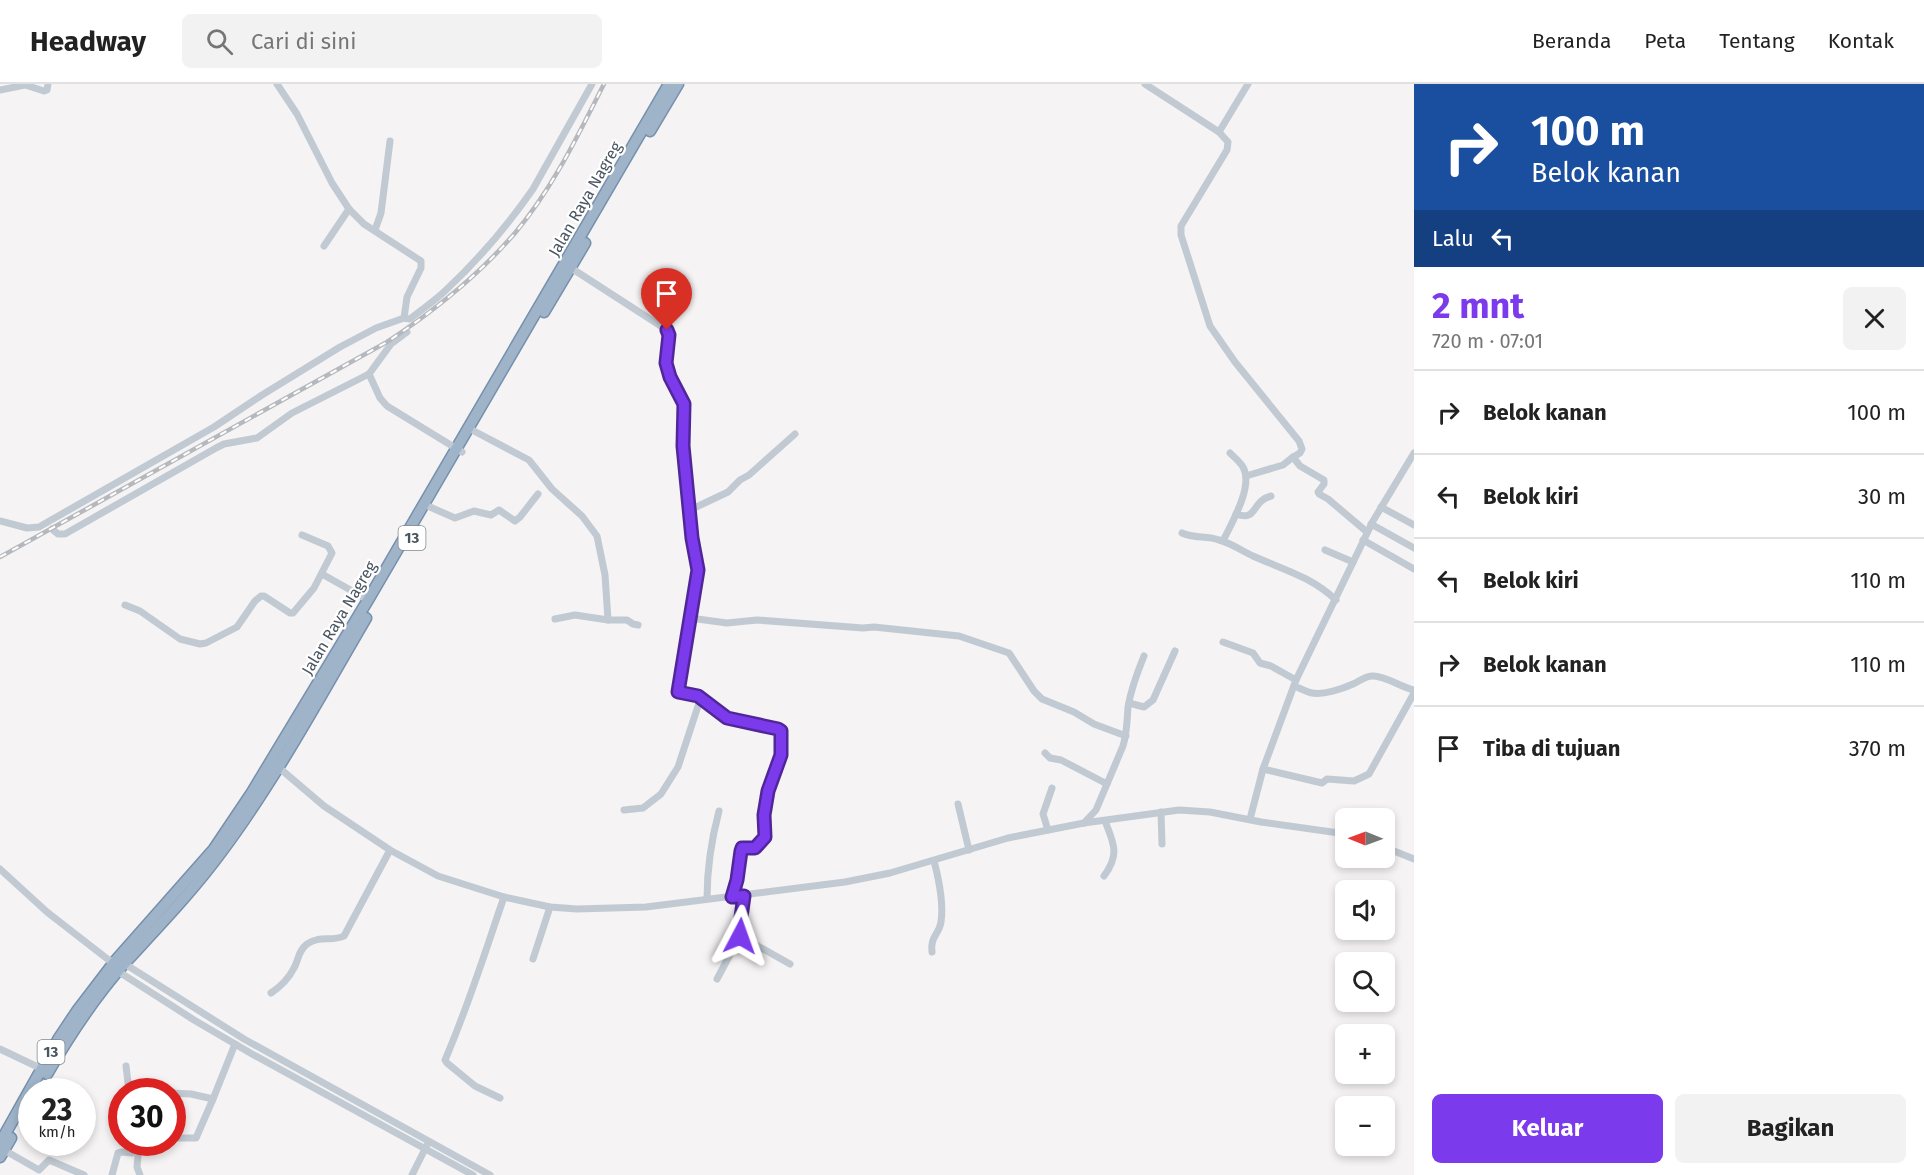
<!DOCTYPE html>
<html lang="id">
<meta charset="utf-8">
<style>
body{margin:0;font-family:"Fira Sans",sans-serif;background:#f2f2f2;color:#222;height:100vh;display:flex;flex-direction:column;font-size:22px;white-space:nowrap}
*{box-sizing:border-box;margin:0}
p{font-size:20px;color:#767676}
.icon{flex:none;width:33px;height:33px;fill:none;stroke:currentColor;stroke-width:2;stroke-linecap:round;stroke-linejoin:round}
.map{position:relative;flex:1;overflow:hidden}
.drawer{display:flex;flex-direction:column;background:#fff;width:510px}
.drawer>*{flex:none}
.hud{background:#1a4fa0;color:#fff;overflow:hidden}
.needle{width:39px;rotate:271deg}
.tools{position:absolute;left:1335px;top:724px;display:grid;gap:12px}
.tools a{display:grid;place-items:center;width:60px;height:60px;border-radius:9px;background:#fff;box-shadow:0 3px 9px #0003;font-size:30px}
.speed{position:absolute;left:18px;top:994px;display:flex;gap:12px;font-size:30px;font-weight:700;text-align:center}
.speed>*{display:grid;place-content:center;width:78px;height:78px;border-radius:50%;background:#fff;box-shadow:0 3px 9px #0003;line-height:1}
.speed small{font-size:15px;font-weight:400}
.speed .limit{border:9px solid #d22;background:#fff;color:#111}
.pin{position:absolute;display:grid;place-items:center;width:51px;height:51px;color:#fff;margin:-62px -26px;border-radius:50% 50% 50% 0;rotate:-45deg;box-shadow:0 0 6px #0007}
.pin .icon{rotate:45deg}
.me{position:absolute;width:66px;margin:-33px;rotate:4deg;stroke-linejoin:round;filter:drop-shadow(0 0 4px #0008)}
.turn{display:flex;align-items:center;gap:21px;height:126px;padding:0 18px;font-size:27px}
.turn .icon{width:78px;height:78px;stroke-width:2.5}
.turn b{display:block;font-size:42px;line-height:51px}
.then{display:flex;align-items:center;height:57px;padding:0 18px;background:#0003;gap:12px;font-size:22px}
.round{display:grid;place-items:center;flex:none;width:63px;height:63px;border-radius:9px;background:#f2f2f2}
.overview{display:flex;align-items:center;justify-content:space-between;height:102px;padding:0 18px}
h1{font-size:36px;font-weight:700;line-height:45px;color:#7c3aed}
.action{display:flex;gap:12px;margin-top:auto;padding:12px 18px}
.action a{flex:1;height:69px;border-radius:9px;background:#7c3aed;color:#fff;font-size:24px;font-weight:700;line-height:69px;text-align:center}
.action a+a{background:#f2f2f2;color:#222}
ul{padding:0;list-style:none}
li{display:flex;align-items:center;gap:18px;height:84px;padding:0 18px;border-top:2px solid #e0e0e0}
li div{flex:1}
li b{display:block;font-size:22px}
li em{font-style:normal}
header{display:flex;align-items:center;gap:36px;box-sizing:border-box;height:84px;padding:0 30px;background:#fff;border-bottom:2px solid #e0e0e0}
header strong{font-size:28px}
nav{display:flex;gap:33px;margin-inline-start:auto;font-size:21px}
.search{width:420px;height:54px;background:#f2f2f2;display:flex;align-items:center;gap:15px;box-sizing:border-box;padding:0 21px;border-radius:9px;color:#767676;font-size:22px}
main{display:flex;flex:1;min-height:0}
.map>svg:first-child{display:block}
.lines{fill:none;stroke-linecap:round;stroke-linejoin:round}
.trunk-casing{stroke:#7690ad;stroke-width:13}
.minor{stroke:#c1cad2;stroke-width:7}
.trunk{stroke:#9fb4c9;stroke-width:10}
.rail-casing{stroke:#b5b8bd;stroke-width:4.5}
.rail{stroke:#fff;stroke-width:2;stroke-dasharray:7;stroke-linecap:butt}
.route-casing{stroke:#51269a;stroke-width:15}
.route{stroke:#7c3aed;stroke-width:10}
.labels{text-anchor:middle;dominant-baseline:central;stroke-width:4.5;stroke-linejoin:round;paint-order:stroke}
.shield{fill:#fff;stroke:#808990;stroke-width:1.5}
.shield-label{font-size:15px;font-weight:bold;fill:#4a5661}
.street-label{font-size:16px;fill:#4a5661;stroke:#fff}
</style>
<header>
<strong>Headway</strong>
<div class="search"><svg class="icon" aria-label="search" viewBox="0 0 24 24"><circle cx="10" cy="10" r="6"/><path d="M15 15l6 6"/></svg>Cari di sini</div>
<nav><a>Beranda</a><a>Peta</a><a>Tentang</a><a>Kontak</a></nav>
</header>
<main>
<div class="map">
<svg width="1414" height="1091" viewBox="0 0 1414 1091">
<rect width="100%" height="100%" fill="#f5f3f3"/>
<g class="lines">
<defs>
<g id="trunk">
<path d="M 650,47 L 678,0"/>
<path d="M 544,228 L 585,159"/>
<path d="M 47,990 C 69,952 94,914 123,881 C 157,844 192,808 222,767 C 275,696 321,611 366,534"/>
<path d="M 0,1059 L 59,954 L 77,927 L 116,876 L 214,765 L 251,710 L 368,516 L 669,0"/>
<path d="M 0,1073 L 11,1054"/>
</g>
</defs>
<!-- trunk casing -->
<use href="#trunk" class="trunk-casing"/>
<!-- minor -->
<g class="minor">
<path d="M 277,0 L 297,30 L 332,99 L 349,125 L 364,140 L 421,177 L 421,184 L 407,213 L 404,234"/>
<path d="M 1145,0 L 1219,48"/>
<path d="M 1248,0 L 1219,48 L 1228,58 L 1227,66 L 1181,142 L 1181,151 L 1210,242 L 1235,278 L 1299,357 L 1302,365 L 1300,369 L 1293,373 L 1300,382 L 1324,396 L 1324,400 L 1318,408 L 1319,410 L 1328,415 L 1367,448"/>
<path d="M 0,6 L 25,1 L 44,7 L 47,6 L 48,0"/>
<path d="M 375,146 L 381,129 L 390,57"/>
<path d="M 324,162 L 349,125"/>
<path d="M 568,182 L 667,246 L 669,255 L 666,279 L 670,293 L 684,320 L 683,361 L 692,454 L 698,486 L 678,606 L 681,610 L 698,612 L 700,616 L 678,683 L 661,710 L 643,724 L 624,726"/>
<path d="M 369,290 L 380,314 L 387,322 L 462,368"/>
<path d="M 474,347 L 529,376 L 552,405 L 582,432 L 597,452 L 605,491 L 608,536 L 627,536 L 633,540 L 638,541"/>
<path d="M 1246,392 L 1283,381 L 1293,373"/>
<path d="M 430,423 L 455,434 L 474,427 L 491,431 L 499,426 L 515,437 L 520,433 L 538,410"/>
<path d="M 1381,423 L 1414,441"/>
<path d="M 690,426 L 728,408 L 740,396 L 749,391 L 795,350"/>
<path d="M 1236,430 C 1258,438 1251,417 1271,412"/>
<path d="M 0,437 L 27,444 L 39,443 L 214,343 L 262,311 L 340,263 L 376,244 L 404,234 L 410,235 C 422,225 435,217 446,206 C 478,176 508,141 533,105 L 592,0"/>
<path d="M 1371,440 L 1414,464"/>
<path d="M 52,445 L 58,450 L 65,450 L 216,364 L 224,360 L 257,354 L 292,329 L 369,290 L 391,260 L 407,248"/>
<path d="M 1182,449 C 1194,455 1207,451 1219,456 C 1231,459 1242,467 1253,472 C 1284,486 1310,492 1336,516"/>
<path d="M 1363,456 L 1414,485"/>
<path d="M 1223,457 C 1231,440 1254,402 1243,383 C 1240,378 1234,373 1230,369"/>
<path d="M 1325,466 L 1353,478"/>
<path d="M 322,490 L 368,516"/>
<path d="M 125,521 L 140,527 L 180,555 L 200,560 L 206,559 L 237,543 L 255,517 L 261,512 L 264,512 L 290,529 L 293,529 L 314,504 L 332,469 L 328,462 L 302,451"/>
<path d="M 690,534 L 727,539 L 757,536 L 863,544 L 874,543 L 959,552 L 1009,569 L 1034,607 L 1042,615 L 1074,628 L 1094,640 L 1126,652"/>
<path d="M 555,535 L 575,531 L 608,536"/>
<path d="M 1223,558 L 1253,569 L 1260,579 L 1271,582 L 1296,596"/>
<path d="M 1294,602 C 1300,604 1306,608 1312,609 C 1324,611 1342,605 1353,600 C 1360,597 1366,591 1374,592 C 1388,593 1400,603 1414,606"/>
<path d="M 700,614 L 706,617 L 727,635 L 778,645 L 781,647 L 781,671 L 767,711 L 767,724 L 764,731 L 765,752 L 755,763 L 741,765 L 737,796 L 732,813"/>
<path d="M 1129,619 L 1144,623 L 1153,616 L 1175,567"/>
<path d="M 1045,669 L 1050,674 L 1061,676 L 1107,700"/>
<path d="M 277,682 L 324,722 L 390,766 L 438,792 L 504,813 L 550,823 L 577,825 L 646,823 L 845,798 L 890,789 L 1008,754 L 1084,739 L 1179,726 L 1210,728 L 1261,738 L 1346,750"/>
<path d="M 1263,685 L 1322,699 L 1327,695 L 1354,697 L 1369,690 L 1414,609"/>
<path d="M 958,720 L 969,766"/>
<path d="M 1161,728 L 1162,760"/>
<path d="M 1250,735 L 1263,685 L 1296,596 L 1373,437 L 1414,369"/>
<path d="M 1084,739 L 1096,726 L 1123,662 C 1127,649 1127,637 1128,623 C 1131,605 1137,589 1144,572"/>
<path d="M 1048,746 L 1043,730 L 1052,704"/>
<path d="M 1384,763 L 1414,775"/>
<path d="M 0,785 L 47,828 L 110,877 L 116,876 L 125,880 L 244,955 L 490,1091"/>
<path d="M 1104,792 C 1120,770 1114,760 1105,737"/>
<path d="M 745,811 L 739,847 L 740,852 L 790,880"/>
<path d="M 707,815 C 707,784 711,757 719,727"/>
<path d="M 932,868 C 930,852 939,851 941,838 C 944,818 939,796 934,777"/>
<path d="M 533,875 L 550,823"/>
<path d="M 116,886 L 194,936 L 252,970 L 473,1091"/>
<path d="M 717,895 L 740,852"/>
<path d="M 271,909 C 280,903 289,894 294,884 C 299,875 298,867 307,860 C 319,851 333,858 344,852 L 390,766"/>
<path d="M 0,965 L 42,985"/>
<path d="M 126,982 L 129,1007 L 151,1008"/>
<path d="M 172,1009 L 191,1010 L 213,1015 L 235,960"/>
<path d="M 500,1014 L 475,1002 L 447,979 L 445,976 C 468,923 485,868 504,813"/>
<path d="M 172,1054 L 196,1054 L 213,1015"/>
<path d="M 139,1059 L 137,1083 L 140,1091"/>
<path d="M 4,1066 L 39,1086 L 49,1076 L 84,1091"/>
<path d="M 112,1091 L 118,1069 L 122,1068 L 132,1069 L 133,1059"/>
<path d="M 412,1091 L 427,1061"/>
</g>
<!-- trunk -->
<use href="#trunk" class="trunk"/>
<defs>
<path id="rail" d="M 0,473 L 387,258 C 434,227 478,192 515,149 C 553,104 578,51 604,0"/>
</defs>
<!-- rail casing -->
<use href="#rail" class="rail-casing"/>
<!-- rail -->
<use href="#rail" class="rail"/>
</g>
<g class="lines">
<defs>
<path id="route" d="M 667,246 L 669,251 L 666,279 L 670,293 L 684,320 L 683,362 L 692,454 L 698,486 L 678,608 L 698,612 L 727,634 L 778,645 L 781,647 L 781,671 L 768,707 L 764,731 L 765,753 L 755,764 L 742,764 L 741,767 L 737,796 L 732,813 L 744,812 L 739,847 L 740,852"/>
</defs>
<!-- route casing -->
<use href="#route" class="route-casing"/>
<!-- route -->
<use href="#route" class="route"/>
</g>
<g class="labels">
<!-- shield labels -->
<g class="shield">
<rect x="398.5" y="442" width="27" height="24" rx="4.5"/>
<rect x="37.5" y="956" width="27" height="24" rx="4.5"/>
</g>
<g class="shield-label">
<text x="412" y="454">13</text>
<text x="51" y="968">13</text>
</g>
<!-- street labels -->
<g class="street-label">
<text transform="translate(585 115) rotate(-60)">Jalan Raya Nagreg</text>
<text transform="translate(339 534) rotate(-59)">Jalan Raya Nagreg</text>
</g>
</g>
</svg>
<div class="tools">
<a><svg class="needle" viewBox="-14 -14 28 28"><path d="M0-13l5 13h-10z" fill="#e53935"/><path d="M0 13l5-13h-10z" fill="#767676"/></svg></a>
<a><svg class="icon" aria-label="sound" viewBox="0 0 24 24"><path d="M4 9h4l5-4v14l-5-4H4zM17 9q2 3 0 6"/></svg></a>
<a><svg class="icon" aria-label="search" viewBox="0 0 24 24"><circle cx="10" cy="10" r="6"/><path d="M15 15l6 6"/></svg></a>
<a>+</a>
<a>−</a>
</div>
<div class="speed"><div>23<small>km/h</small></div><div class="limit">30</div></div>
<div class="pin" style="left:667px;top:246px;background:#d93025"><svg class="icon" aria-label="arrive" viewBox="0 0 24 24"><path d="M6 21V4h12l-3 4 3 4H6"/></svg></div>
<svg class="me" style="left:740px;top:852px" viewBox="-20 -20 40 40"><path d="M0-17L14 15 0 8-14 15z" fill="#7c3aed" stroke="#fff" stroke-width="4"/></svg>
</div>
<section class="drawer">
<div class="hud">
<div class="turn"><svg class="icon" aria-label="right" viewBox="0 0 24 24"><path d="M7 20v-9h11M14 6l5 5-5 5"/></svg><div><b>100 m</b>Belok kanan</div></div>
<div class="then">Lalu<svg class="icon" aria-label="left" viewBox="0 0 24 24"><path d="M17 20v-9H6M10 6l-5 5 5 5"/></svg></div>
</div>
<div class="overview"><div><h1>2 mnt</h1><p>720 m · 07:01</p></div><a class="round"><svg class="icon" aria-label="close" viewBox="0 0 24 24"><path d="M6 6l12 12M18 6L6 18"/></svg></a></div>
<ul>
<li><svg class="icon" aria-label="right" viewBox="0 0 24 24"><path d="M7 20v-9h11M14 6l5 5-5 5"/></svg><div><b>Belok kanan</b></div><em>100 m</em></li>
<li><svg class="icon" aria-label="left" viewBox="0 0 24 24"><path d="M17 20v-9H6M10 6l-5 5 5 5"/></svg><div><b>Belok kiri</b></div><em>30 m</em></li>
<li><svg class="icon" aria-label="left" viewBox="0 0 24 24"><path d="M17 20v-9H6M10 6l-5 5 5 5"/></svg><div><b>Belok kiri</b></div><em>110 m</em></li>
<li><svg class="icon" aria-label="right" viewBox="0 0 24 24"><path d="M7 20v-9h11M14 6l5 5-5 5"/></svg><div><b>Belok kanan</b></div><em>110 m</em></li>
<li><svg class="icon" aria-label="arrive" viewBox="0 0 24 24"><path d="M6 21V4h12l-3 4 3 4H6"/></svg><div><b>Tiba di tujuan</b></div><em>370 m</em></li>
</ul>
<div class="action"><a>Keluar</a><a>Bagikan</a></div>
</section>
</main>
